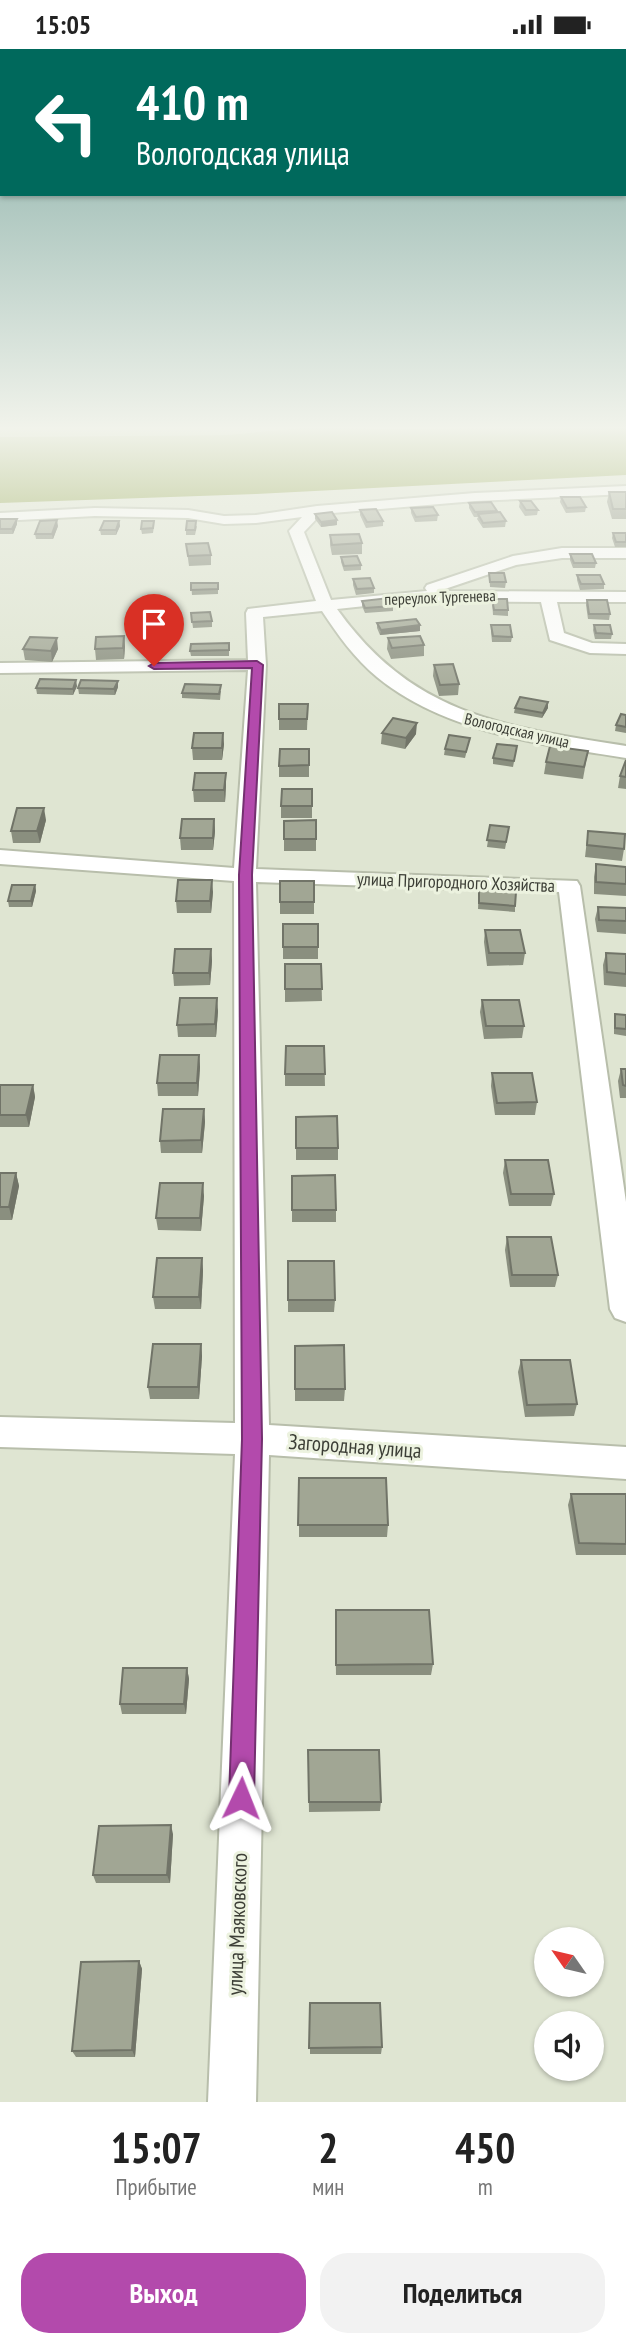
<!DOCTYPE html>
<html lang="ru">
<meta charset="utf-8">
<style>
body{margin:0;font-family:"PT Sans Narrow",sans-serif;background:#f2f2f2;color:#222;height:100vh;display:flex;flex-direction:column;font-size:26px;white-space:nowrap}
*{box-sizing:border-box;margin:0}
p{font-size:23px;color:#767676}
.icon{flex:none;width:38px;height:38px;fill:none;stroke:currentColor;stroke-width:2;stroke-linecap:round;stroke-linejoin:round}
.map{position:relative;height:2053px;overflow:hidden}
.drawer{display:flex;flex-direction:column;background:#fff;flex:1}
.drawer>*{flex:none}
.guide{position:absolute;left:0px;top:0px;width:626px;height:147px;box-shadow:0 2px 5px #0004;background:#00695c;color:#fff;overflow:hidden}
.needle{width:46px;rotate:304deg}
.tools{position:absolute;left:534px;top:1878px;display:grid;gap:14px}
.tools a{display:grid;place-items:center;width:70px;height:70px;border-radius:50%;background:#fff;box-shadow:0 2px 5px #0004;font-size:35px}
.pin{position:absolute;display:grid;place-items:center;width:60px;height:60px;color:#fff;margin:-72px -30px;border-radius:50% 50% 50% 0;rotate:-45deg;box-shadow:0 0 7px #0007}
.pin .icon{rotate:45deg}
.me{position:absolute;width:77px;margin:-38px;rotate:2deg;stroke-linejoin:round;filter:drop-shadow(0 0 5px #0008)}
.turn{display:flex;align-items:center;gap:24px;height:147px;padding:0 21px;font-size:32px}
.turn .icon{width:91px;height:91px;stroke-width:2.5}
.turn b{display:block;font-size:49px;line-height:60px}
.eta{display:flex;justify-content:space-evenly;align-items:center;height:119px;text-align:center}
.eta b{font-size:42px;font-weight:800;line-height:49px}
.primary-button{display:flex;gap:14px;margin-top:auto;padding:14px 21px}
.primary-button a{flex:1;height:80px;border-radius:28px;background:#b34aac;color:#fff;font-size:28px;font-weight:800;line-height:80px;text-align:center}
.primary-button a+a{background:#f2f2f2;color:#222}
.status{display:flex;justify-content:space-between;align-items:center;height:49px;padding:0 35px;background:#fff;direction:ltr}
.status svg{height:19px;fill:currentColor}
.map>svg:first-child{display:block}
.green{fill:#b9c890}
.water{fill:#879c3b}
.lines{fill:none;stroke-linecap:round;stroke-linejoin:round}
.minor-casing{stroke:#b8beab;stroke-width:4}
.minor{fill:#fff;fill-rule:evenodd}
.wall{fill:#8a8f7f}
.shaded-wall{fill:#717468}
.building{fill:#a1a694;stroke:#717468;stroke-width:2}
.route{fill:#b34aac;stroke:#743070;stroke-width:2}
.labels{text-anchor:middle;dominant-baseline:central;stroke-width:6;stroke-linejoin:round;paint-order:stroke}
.far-street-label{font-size:16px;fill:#3c3e36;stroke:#ecf2df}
.street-label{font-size:18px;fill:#3c3e36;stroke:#ecf2df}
.near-street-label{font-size:21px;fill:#3c3e36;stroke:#ecf2df}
</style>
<div class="status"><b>15:05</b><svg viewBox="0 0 49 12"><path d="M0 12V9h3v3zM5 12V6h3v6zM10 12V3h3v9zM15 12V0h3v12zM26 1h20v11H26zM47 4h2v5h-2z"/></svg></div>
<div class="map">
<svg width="626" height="2053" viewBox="0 0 626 2053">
<rect width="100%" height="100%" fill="#dfe5d2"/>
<!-- green -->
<path class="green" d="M 0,378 L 313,378 L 226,386 L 0,388 Z"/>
<!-- water -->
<path class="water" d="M 313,378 L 385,380 L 626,378 L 626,426 L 256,445 L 0,454 L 0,388 L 226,386 Z"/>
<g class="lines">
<defs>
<path id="minor" d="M 626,437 L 626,445 L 475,452 L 321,465 L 304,483 L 331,551 L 427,542 L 425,539 L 427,536 L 513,507 L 562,499 L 626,499 L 626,509 L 562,509 L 516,516 L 439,542 L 626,543 L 626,553 L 557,553 L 564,584 L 592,594 L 626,595 L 626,605 L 590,604 L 550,591 L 541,553 L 412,552 L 337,560 C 413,667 505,678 626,697 L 626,709 C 542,695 445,684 377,628 C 354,609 338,586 322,562 L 263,568 L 266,616 L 256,820 L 577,832 L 580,837 L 626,1153 L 626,1273 L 615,1269 L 610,1260 L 559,843 L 256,833 L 269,1376 L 626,1398 L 626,1430 L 269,1406 L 256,2053 L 208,2053 L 235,1405 L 0,1398 L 0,1368 L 235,1374 L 234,832 L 0,815 L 0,801 L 234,819 L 248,621 L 0,624 L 0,614 L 248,611 L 246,564 L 248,560 L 316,552 L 289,482 L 302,468 L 256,474 L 224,475 L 188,469 L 95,467 L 0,472 L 0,464 L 95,459 L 188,461 L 224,467 L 256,466 L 317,457 L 475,444 Z"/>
</defs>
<!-- minor casing -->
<use href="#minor" class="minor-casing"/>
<!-- minor -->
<use href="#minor" class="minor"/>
</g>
<!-- wall -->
<g class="wall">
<path d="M 609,443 L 626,443 L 626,470 L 612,470 L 607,453 Z"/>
<path d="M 561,448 L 586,458 L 585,463 L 566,464 L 560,453 Z"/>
<path d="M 520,452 L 538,461 L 537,466 L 525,467 L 519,458 Z"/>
<path d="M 469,454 L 497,462 L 496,464 L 506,472 L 505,478 L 483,479 L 477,470 L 478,468 L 474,468 L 469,459 Z"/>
<path d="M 411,459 L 438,466 L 437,472 L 415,473 L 411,464 Z"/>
<path d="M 360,461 L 383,472 L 383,477 L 366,479 L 360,466 Z"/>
<path d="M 315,465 L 337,471 L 337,476 L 321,478 L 315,470 Z"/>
<path d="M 0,471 L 17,475 L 13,485 L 0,485 Z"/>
<path d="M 119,472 L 120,477 L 116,486 L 101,486 L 100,481 Z"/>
<path d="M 58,477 L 53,490 L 36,490 L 35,485 Z"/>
<path d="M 154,477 L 153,484 L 142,485 L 141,480 Z"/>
<path d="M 197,477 L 195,486 L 186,486 L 186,481 Z"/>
<path d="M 613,484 L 626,484 L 626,498 L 615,498 L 612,489 Z"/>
<path d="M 330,486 L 362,494 L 362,505 L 332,506 L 330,496 Z"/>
<path d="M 186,495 L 211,506 L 211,516 L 189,517 Z"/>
<path d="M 570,505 L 596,514 L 595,519 L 573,519 L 570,511 Z"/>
<path d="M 341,508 L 361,516 L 361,521 L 344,522 L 341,513 Z"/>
<path d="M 489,524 L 506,533 L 505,539 L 490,538 Z"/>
<path d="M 577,526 L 604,535 L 604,540 L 580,541 L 577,531 Z"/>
<path d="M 353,530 L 374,539 L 374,544 L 356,546 L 353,536 Z"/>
<path d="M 191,534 L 218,534 L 218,545 L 192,546 Z"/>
<path d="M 492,550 L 508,561 L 508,567 L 493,566 Z"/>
<path d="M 587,551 L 610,565 L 609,571 L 588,570 L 586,556 Z"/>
<path d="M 362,552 L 393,557 L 393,562 L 365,564 L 362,557 Z"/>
<path d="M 191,564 L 212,572 L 212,578 L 193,579 Z"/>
<path d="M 377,574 L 420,582 L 380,586 L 377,579 Z"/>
<path d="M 491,576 L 512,588 L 511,593 L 492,593 L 491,582 Z"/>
<path d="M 594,576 L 612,585 L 611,590 L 595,590 L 593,581 Z"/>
<path d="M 124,587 L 125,598 L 124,610 L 96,611 L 95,600 Z"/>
<path d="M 388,589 L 424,596 L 424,607 L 391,610 L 387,600 Z"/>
<path d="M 229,594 L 229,607 L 191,607 L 190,602 Z"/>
<path d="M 23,600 L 58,600 L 52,613 L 25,611 Z"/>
<path d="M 434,616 L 459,635 L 458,646 L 439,647 L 433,627 Z"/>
<path d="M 118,632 L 118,638 L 115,646 L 79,645 L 78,639 Z"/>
<path d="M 77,637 L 73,646 L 37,645 L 36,639 Z"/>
<path d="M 221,642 L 220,651 L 182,649 L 182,644 Z"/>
<path d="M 548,653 L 548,659 L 542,669 L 514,664 L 515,659 Z"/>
<path d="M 279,655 L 308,655 L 307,681 L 279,681 Z"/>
<path d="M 626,666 L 626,684 L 615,682 L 616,676 Z"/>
<path d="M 382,684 L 416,685 L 405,700 L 381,695 Z"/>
<path d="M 470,689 L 465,709 L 444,706 L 445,700 Z"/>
<path d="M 224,695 L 222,711 L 193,711 L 192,699 Z"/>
<path d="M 517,697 L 513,718 L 493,715 L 493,709 Z"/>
<path d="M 309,700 L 309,728 L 279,728 L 279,717 Z"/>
<path d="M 588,702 L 583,730 L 544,725 L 546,713 Z"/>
<path d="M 626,711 L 626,740 L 618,739 L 620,727 Z"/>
<path d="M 226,724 L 226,736 L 225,753 L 194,753 L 193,741 Z"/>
<path d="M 312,740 L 312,769 L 281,769 L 281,757 Z"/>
<path d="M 214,770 L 215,782 L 213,801 L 181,801 L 180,789 Z"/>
<path d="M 46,771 L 40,794 L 13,794 L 11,782 Z"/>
<path d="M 316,771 L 316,802 L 284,802 L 284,790 Z"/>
<path d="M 490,776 L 509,778 L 505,800 L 487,798 Z"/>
<path d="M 588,782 L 624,800 L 622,812 L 585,808 Z"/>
<path d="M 596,815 L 626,818 L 626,847 L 594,845 L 594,828 Z"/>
<rect x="280" y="832" width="34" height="33"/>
<path d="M 35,836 L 36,842 L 32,858 L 9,858 L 8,852 Z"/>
<path d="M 479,840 L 515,857 L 515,863 L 478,860 Z"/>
<path d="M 213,843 L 211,864 L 177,864 L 176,852 Z"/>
<path d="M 598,858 L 626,859 L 626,885 L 597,883 L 595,870 Z"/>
<rect x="283" y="875" width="35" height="35"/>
<path d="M 485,881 L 525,904 L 523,916 L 487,917 L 484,893 Z"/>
<path d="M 211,900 L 212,912 L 210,936 L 174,937 L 173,924 Z"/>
<path d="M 606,904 L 626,905 L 626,938 L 604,936 L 603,916 Z"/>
<path d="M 285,915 L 321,915 L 322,952 L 285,953 Z"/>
<path d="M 482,951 L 524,977 L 522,989 L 484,990 L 480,963 Z"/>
<path d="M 218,962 L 216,988 L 178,988 L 177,976 Z"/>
<path d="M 615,965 L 626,966 L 626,987 L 614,985 L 614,971 Z"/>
<path d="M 324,997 L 325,1037 L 285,1037 L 285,1025 Z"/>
<path d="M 199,1006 L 200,1018 L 198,1047 L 158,1047 L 157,1034 Z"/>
<path d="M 621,1020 L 626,1020 L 626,1049 L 620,1049 L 618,1032 Z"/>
<path d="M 492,1024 L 537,1053 L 535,1066 L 495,1066 L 491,1037 Z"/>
<path d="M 0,1036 L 33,1036 L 35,1048 L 29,1078 L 0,1078 Z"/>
<path d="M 204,1060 L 205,1073 L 202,1104 L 161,1104 L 160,1092 Z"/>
<path d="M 296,1068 L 338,1099 L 338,1111 L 296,1111 Z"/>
<path d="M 505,1111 L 554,1145 L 551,1157 L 509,1157 L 503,1124 Z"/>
<path d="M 0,1124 L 16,1124 L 19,1137 L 12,1171 L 0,1171 Z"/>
<path d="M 292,1127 L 336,1161 L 336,1173 L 292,1173 Z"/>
<path d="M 204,1147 L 201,1182 L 158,1181 L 156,1169 Z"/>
<path d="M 507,1188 L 558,1226 L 555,1238 L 510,1238 L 505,1201 Z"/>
<path d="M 202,1209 L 203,1222 L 201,1260 L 155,1260 L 153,1248 Z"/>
<path d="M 288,1251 L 335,1251 L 334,1263 L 288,1263 Z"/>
<path d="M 201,1295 L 202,1307 L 199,1350 L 150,1350 L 148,1338 Z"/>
<path d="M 295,1297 L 345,1340 L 344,1352 L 295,1352 Z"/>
<path d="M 521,1311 L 577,1355 L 574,1367 L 525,1368 L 518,1323 Z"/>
<path d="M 299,1429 L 388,1476 L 387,1488 L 299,1488 Z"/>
<path d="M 571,1445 L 626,1445 L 626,1506 L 576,1506 L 568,1456 Z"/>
<path d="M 335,1572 L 433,1615 L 431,1626 L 336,1626 Z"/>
<path d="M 187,1619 L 189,1630 L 186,1665 L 122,1665 L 120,1655 Z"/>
<path d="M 308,1701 L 381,1753 L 380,1762 L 309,1763 Z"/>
<path d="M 173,1785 L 170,1834 L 96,1834 L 93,1826 Z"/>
<path d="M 139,1912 L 142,1920 L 135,2008 L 76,2008 L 72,2002 Z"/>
<path d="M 310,1954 L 382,1998 L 381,2005 L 310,2005 Z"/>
</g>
<!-- shaded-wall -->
<g class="shaded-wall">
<path d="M 17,470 L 17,475 L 13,485 L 12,480 Z"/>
<path d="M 57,471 L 58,477 L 53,490 L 52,485 Z"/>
<path d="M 337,471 L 337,476 L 321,478 L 321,473 Z"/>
<path d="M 119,472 L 120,477 L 116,486 L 116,481 Z"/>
<path d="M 420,576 L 420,582 L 380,586 L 381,581 Z"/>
<path d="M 124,587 L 125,598 L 124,610 L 123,599 Z"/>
<path d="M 57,589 L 58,600 L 52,613 L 51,602 Z"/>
<path d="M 76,631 L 77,637 L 73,646 L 73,640 Z"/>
<path d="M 118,632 L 118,638 L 115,646 L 114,640 Z"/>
<path d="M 548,653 L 548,659 L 542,669 L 543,664 Z"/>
<path d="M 417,674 L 416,685 L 405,700 L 406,689 Z"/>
<path d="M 223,684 L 224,695 L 222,711 L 222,699 Z"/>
<path d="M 226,724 L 226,736 L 225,753 L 224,741 Z"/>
<path d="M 44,759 L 46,771 L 40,794 L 37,782 Z"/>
<path d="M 214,770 L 215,782 L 213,801 L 213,789 Z"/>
<path d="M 212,831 L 213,843 L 211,864 L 210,852 Z"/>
<path d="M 35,836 L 36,842 L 32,858 L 31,852 Z"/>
<path d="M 211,900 L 212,912 L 210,936 L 209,924 Z"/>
<path d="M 217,949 L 218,962 L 216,988 L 215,975 Z"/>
<path d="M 199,1006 L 200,1018 L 198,1047 L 197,1034 Z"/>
<path d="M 33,1036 L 35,1048 L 29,1078 L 26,1066 Z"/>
<path d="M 204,1060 L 205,1073 L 202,1104 L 201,1091 Z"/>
<path d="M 16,1124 L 19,1137 L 12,1171 L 9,1158 Z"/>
<path d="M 203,1134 L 204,1147 L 201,1182 L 200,1169 Z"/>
<path d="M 202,1209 L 203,1222 L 201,1260 L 199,1248 Z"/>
<path d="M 201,1295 L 202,1307 L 199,1350 L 198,1338 Z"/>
<path d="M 187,1619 L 189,1630 L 186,1665 L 184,1655 Z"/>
<path d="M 171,1776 L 173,1785 L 170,1834 L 167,1826 Z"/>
<path d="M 139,1912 L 142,1920 L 135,2008 L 132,2001 Z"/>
</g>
<!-- building -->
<g class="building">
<path d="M 609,443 L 626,443 L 626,460 L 613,460 Z"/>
<path d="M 561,448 L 580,448 L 586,458 L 567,459 Z"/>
<path d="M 520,452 L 531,452 L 538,461 L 526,461 Z"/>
<path d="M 491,453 L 497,462 L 475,463 L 469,454 Z"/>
<path d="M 433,458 L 438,466 L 416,468 L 411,459 Z"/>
<path d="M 376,460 L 383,472 L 367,473 L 360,461 Z"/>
<path d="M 332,463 L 337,471 L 321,473 L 315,465 Z"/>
<path d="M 500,463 L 506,472 L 483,474 L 478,465 Z"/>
<path d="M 0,470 L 17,470 L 12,480 L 0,480 Z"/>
<path d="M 57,471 L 52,485 L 35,485 L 40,472 Z"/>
<path d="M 104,472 L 119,472 L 116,481 L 100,481 Z"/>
<path d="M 142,472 L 154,472 L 153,479 L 141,480 Z"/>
<path d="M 187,472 L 196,472 L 195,481 L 186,481 Z"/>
<path d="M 613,484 L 626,484 L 626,493 L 616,493 Z"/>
<path d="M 359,485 L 362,494 L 332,496 L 330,486 Z"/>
<path d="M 208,494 L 211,506 L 188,507 L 186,495 Z"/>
<path d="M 570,505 L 592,505 L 596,514 L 574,514 Z"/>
<path d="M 357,507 L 361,516 L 344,517 L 341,508 Z"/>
<path d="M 489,524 L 504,524 L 506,533 L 490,533 Z"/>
<path d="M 577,526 L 600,526 L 604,535 L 581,535 Z"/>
<path d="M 370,529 L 374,539 L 357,540 L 353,530 Z"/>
<path d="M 191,534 L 218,534 L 218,540 L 191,541 Z"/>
<path d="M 389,549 L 393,557 L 365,559 L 362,552 Z"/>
<path d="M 492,550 L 507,550 L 508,561 L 494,561 Z"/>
<path d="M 587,551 L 607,551 L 610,565 L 589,565 Z"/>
<path d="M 210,563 L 212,572 L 192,573 L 191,564 Z"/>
<path d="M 416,570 L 420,576 L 381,581 L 377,574 Z"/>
<path d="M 491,576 L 510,576 L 512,588 L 493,587 Z"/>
<path d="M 594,576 L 610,576 L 612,585 L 596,584 Z"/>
<path d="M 124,587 L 123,599 L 95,600 L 96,588 Z"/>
<path d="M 420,587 L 424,596 L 392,599 L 388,589 Z"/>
<path d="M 30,588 L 57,589 L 51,602 L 23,600 Z"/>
<path d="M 229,594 L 229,601 L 190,602 L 191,595 Z"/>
<path d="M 453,615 L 459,635 L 440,636 L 434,616 Z"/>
<path d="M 40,630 L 76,631 L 73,640 L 36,639 Z"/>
<path d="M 81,631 L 118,632 L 114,640 L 78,639 Z"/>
<path d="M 185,635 L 221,636 L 219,645 L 182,644 Z"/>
<path d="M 520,648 L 548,653 L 543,664 L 515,659 Z"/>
<path d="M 279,655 L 308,655 L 307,670 L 279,670 Z"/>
<path d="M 621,665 L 626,666 L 626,678 L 616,676 Z"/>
<path d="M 393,669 L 417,674 L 406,689 L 382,684 Z"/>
<path d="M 194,684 L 223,684 L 222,699 L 192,699 Z"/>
<path d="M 449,686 L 470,689 L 466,703 L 445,700 Z"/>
<path d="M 497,695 L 517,697 L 514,712 L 493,709 Z"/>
<path d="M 550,697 L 588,702 L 584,718 L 546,713 Z"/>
<path d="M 280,700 L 309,700 L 309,716 L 279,717 Z"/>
<path d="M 626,711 L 626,728 L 620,727 Z"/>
<path d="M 195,724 L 226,724 L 224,741 L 193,741 Z"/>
<path d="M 282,740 L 312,740 L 312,757 L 281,757 Z"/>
<path d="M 17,759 L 44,759 L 37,782 L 11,782 Z"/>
<path d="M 182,770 L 214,770 L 213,789 L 180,789 Z"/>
<path d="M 316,771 L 316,790 L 284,790 L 284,772 Z"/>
<path d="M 490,776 L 509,778 L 506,793 L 487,791 Z"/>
<path d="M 588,782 L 625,785 L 624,800 L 587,796 Z"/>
<path d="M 596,815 L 626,818 L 626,835 L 596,833 Z"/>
<path d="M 178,831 L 212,831 L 210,852 L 176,852 Z"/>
<rect x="280" y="832" width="34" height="21"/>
<path d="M 12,836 L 35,836 L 31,852 L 8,852 Z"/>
<path d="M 479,840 L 516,843 L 515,857 L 479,854 Z"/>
<path d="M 598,858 L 626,859 L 626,872 L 599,871 Z"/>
<rect x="283" y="875" width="35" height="23"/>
<path d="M 485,881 L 520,881 L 525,904 L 489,904 Z"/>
<path d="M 175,900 L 211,900 L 209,924 L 173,924 Z"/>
<path d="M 606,904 L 626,905 L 626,925 L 607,923 Z"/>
<path d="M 285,915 L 321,915 L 322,940 L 285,940 Z"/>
<path d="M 180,949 L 217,949 L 215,975 L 177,976 Z"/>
<path d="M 482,951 L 519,951 L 524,977 L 486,977 Z"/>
<path d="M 615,965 L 626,966 L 626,980 L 615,979 Z"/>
<path d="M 286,997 L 324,997 L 325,1025 L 285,1025 Z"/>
<path d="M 160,1006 L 199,1006 L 197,1034 L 157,1034 Z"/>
<path d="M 621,1020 L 626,1020 L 626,1037 L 623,1036 Z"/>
<path d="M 492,1024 L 532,1024 L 537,1053 L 497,1054 Z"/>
<path d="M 0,1036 L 33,1036 L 26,1066 L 0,1066 Z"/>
<path d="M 163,1060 L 204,1060 L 201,1091 L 160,1092 Z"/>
<path d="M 337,1067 L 338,1099 L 296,1099 L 296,1068 Z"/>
<path d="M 505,1111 L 548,1111 L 554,1145 L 511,1145 Z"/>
<path d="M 0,1124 L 16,1124 L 9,1158 L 0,1158 Z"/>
<path d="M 335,1126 L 336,1161 L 292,1161 L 292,1127 Z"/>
<path d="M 160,1134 L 203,1134 L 200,1169 L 156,1169 Z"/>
<path d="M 507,1188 L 551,1188 L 558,1226 L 512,1226 Z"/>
<path d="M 157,1209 L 202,1209 L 199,1248 L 153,1248 Z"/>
<path d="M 288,1212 L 334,1212 L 335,1251 L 288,1251 Z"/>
<path d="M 153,1295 L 201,1295 L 198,1338 L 148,1338 Z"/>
<path d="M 344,1296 L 345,1340 L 295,1340 L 295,1297 Z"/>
<path d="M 521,1311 L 570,1311 L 577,1355 L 527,1356 Z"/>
<path d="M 299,1429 L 386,1429 L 388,1476 L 298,1476 Z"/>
<path d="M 571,1445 L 626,1445 L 626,1495 L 579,1494 Z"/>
<path d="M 336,1561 L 429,1561 L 433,1615 L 336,1616 Z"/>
<path d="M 123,1619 L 187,1619 L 184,1655 L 120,1655 Z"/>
<path d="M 308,1701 L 379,1701 L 381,1753 L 309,1753 Z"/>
<path d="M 171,1776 L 167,1826 L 93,1826 L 99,1777 Z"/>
<path d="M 139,1912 L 132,2001 L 72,2002 L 81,1913 Z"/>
<path d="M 310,1954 L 380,1954 L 382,1998 L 309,1999 Z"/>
</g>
<!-- sky -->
<linearGradient id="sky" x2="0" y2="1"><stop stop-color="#81aaa3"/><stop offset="0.57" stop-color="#f1f3eb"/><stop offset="1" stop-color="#f1f3eb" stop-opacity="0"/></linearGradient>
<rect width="626" height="665" fill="url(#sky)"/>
<!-- route -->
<path class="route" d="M 257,612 L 263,616 L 252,826 L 262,1390 L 254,1749 L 250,1758 L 241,1762 L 232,1758 L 229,1749 L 242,1390 L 239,826 L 252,619 L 154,620 L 149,617 L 154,614 Z"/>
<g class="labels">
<!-- far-street labels -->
<g class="far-street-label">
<text transform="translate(440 548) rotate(-2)">переулок Тургенева</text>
<text transform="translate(517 681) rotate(13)">Вологодская улица</text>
</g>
<!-- street labels -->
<g class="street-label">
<text transform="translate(456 833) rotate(2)">улица Пригородного Хозяйства</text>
</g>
<!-- near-street labels -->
<g class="near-street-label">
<text transform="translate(355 1397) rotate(4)">Загородная улица</text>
<text transform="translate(237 1875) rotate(-88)">улица Маяковского</text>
</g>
</g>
</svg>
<div class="tools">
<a><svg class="needle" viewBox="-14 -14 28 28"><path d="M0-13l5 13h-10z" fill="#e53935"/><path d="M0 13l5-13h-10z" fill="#767676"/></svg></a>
<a><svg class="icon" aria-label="sound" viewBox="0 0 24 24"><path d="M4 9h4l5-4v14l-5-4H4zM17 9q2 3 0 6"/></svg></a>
</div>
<div class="pin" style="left:154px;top:617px;background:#d93025"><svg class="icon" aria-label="arrive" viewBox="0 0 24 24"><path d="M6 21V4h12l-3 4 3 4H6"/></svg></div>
<svg class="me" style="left:241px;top:1749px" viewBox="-20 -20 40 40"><path d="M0-17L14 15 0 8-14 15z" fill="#b34aac" stroke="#fff" stroke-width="4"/></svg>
<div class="guide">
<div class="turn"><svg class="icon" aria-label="left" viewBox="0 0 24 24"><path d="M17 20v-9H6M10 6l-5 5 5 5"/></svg><div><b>410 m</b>Вологодская улица</div></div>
</div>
</div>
<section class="drawer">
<div class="eta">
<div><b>15:07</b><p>Прибытие</p></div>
<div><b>2</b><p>мин</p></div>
<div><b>450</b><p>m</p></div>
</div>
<div class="primary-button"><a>Выход</a><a>Поделиться</a></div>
</section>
